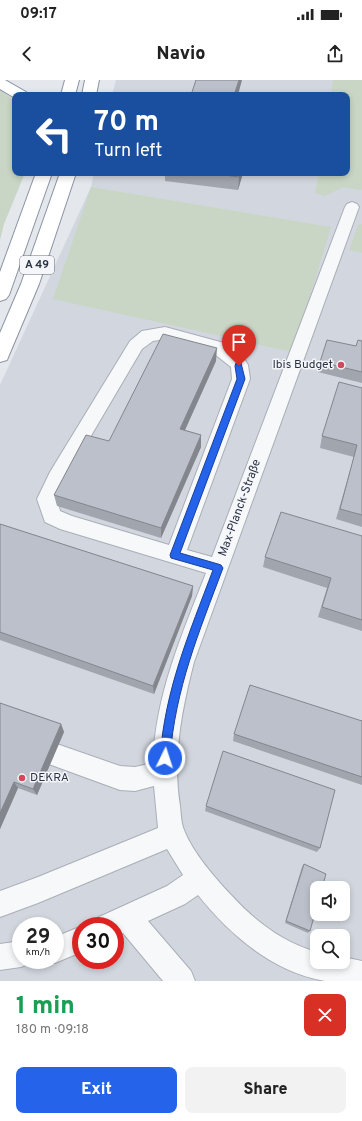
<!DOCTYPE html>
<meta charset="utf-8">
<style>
body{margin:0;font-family:Overpass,sans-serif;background:#f2f2f2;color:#222;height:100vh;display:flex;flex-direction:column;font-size:15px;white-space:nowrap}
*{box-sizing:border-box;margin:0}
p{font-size:13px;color:#767676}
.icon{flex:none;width:22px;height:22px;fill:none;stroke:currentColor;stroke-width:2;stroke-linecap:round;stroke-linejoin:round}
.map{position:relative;height:901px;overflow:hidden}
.details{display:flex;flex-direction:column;background:#fff;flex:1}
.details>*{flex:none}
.banner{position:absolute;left:12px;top:12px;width:338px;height:84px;border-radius:8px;box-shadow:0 2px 6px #0003;background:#1a4fa0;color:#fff;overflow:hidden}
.fabs{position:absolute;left:310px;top:801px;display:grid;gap:8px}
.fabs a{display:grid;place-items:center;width:40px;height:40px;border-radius:8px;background:#fff;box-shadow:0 2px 6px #0003;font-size:20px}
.speed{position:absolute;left:12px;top:837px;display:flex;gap:8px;font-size:20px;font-weight:700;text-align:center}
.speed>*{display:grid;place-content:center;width:52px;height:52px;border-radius:50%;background:#fff;box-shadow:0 2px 6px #0003;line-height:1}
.speed small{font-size:10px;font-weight:400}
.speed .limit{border:6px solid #d22;background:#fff;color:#111}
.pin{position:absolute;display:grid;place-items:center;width:34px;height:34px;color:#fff;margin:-41px -17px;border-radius:50% 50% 50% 0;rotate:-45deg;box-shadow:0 0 4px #0007}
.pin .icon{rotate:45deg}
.me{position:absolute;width:44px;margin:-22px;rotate:4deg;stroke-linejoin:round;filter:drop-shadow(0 0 3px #0008)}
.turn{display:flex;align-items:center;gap:14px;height:84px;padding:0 16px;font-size:18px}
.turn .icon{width:52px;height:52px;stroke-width:2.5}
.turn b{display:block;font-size:28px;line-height:34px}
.round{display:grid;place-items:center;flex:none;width:42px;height:42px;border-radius:8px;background:#f2f2f2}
.headline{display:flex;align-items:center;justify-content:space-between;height:68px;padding:0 16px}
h1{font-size:24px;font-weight:800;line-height:30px;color:#1e9e55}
.action{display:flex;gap:8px;margin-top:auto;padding:8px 16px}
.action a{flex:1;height:46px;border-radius:8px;background:#2563eb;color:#fff;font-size:16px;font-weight:800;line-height:46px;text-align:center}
.action a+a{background:#f2f2f2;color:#222}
.status{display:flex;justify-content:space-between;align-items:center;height:28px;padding:0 20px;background:#fff;direction:ltr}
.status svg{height:11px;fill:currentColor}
header{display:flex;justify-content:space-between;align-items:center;height:52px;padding:0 16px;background:#fff;font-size:18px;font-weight:800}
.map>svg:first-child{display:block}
.built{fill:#d2d6de;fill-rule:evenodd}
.green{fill:#c9d6c5}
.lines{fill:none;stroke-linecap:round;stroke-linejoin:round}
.minor-casing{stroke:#a9aeb7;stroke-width:2}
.highway-casing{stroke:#8b94a3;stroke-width:2}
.minor{fill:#f7f8fa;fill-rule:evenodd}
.highway{fill:#fff;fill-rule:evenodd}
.wall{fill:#a1a5ae}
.shaded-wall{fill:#83868d}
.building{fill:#bbc0ca;stroke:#83868d}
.route{fill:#2563eb;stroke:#184099}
.poi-dot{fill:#d1495b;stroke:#f4f6f9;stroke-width:1.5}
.labels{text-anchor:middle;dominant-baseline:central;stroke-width:3;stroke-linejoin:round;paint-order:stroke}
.shield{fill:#f4f6f9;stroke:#676e7b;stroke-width:1}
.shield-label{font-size:11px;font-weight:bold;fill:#2b3445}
.poi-label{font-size:12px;fill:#2b3445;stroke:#f4f6f9;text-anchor:end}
.street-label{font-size:12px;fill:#2b3445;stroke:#f4f6f9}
</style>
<div class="status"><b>09:17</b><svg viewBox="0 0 49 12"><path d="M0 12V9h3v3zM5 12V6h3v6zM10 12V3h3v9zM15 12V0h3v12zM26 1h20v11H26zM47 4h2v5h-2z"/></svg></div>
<header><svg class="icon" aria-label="back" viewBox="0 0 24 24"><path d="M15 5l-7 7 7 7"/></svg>Navio<svg class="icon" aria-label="share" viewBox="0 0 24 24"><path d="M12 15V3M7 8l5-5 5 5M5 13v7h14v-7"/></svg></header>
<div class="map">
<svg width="362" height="901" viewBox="0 0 362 901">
<rect width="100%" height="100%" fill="#e4e7ec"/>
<!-- built -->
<path class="built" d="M 116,0 L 362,0 L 362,901 L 0,901 L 0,305 L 91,107 L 94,93 L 347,93 L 347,15 L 112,15 ZM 317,808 L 343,808 L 343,834 L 317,834 ZM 21,846 L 55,846 L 55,880 L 21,880 ZM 81,846 L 115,846 L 115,880 L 81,880 ZM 317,856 L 343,856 L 343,882 L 317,882 Z"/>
<!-- green -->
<g class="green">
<path d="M 333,0 L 362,0 L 362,110 L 343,107 L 325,116 L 315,113 L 319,93 L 347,93 L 347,15 L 331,15 Z"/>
<path d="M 0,10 L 15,20 L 15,93 L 25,93 L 4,144 L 0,160 Z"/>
<path d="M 91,107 L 331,147 L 293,272 L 53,219 Z"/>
<path d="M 362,144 L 362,173 L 349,170 L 358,145 Z"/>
</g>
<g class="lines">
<defs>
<g id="minor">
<path d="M 352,122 L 357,124 L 359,127 L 194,582 C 182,629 172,677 180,726 C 181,734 181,743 184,750 C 193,773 215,798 232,816 C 255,841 283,863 317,872 L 317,882 L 343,882 L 343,877 L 362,881 L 362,901 C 350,901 337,901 325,901 C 273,892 230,855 198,815 L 185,824 L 148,841 L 191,891 L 195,901 L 163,901 L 123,853 L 115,856 L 115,846 L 95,846 L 99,837 L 167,806 L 183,795 L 167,769 L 38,823 L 0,837 L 0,811 L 38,797 L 158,748 L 154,706 L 135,711 L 120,710 L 46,683 L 42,675 L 46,667 L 54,663 L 120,686 L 135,687 L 153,683 C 155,616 182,554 206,493 L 60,449 L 45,442 L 37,419 L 50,392 L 130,261 L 142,251 L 165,247 L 224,263 L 245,280 L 248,285 L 250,299 L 187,470 L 212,477 L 345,127 L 347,124 ZM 165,259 L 212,272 L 231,287 L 232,299 L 169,465 L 72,436 L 60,431 L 57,419 L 65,400 L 142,269 L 153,261 Z"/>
<path d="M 82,846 L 81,872 L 55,883 L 47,880 L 55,880 L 55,857 Z"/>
<path d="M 21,861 L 21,880 L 32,880 L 30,883 L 21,887 L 0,890 L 0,864 Z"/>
</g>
<g id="highway">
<path d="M 0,0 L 5,0 L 26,12 L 28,15 L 15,15 L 15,18 L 0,9 Z"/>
<path d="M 65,0 L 79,0 L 75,15 L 61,15 Z"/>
<path d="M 85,0 L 99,0 L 96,15 L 82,15 Z"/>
<path d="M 36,93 L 52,93 L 9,215 L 6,219 L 0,221 L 0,192 Z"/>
<path d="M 60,93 L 76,93 L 39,204 L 9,275 L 7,280 L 0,282 L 0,253 L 21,204 Z"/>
</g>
</defs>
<!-- minor casing -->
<use href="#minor" class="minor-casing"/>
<!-- highway casing -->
<use href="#highway" class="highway-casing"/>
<!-- minor -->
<use href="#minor" class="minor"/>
<!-- highway -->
<use href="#highway" class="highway"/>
</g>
<!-- wall -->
<g class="wall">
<path d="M 165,93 L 243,93 L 238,110 L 165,101 Z"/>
<path d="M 362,261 L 362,303 L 318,292 L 320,282 L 356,266 Z"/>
<path d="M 216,281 L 185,350 L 201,355 L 201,367 L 161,458 L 57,426 L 54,415 Z"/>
<path d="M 362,308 L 362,447 L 336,439 L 354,377 L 320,368 L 322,356 Z"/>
<path d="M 0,444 L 193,506 L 192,516 L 154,614 L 0,560 Z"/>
<path d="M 362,456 L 362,551 L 318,537 L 327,508 L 263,487 L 265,477 Z"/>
<path d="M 0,623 L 61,644 L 64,652 L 37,715 L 18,708 L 0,749 Z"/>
<path d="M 362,641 L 362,705 L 233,661 L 234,654 Z"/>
<path d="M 206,726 L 320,768 L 317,772 L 205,731 Z"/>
<path d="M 304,784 L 310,851 L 308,853 L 285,843 L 302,787 Z"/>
</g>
<!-- shaded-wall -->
<g class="shaded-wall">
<path d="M 239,0 L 242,0 L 238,15 L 234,15 Z"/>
<path d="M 240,93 L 243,93 L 238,110 L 239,97 Z"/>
<path d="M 217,268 L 216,281 L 180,361 L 180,349 Z"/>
<path d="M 201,355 L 201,367 L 161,458 L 161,448 Z"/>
<path d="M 193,506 L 192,516 L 154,614 L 153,606 Z"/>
<path d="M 61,644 L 64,652 L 37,715 L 33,709 Z"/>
<path d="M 14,702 L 18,708 L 0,749 L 0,733 Z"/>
</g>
<!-- building -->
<g class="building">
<path d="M 196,0 L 239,0 L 234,15 L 191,15 Z"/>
<path d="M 209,93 L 240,93 L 239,97 Z"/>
<path d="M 163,254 L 217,268 L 180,349 L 201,355 L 161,448 L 54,415 L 86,355 L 109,361 Z"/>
<path d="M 327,260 L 356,266 L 358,260 L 362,261 L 362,292 L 320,282 Z"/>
<path d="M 339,302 L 362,308 L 362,435 L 340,429 L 357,365 L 322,356 Z"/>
<path d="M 281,432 L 362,456 L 362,540 L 322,527 L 331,498 L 265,477 Z"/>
<path d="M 0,444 L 193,506 L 153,606 L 0,552 Z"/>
<path d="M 250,605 L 362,641 L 362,697 L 234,654 Z"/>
<path d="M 0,623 L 61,644 L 33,709 L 14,702 L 0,733 Z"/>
<path d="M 223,671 L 335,710 L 320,768 L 206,726 Z"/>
<path d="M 304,784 L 326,794 L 322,808 L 317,808 L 317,826 L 310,851 L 286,841 Z"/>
</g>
<!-- route -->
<path class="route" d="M 236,283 L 241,283 L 245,299 L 180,473 L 218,484 L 221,485 L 223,488 C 199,552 175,609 170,678 L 169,682 L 165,684 L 161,682 L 160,678 C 165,609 189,554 213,490 L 171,478 L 170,475 L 237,299 L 235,286 Z"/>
<!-- markers -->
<g class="poi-dot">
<circle cx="341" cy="285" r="4"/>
<circle cx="22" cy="698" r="4"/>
</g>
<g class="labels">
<!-- shield labels -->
<rect class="shield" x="20" y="176" width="34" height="18" rx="3"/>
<g class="shield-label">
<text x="37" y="185">A 49</text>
</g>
<!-- poi labels -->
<g class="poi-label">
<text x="333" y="285">Ibis Budget</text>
<text x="30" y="698" text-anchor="start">DEKRA</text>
</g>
<!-- street labels -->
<g class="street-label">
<text transform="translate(240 428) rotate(-70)">Max-Planck-Straße</text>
</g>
</g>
</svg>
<div class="fabs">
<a><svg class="icon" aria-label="sound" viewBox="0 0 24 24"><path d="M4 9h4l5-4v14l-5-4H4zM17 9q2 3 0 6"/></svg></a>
<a><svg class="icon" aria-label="search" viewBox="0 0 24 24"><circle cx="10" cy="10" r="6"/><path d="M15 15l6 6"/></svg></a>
</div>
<div class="speed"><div>29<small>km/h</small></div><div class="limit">30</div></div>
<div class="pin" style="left:239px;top:286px;background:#d93025"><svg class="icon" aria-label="arrive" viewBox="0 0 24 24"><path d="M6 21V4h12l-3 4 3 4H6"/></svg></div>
<svg class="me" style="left:165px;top:678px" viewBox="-20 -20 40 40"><circle r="17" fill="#2563eb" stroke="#fff" stroke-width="3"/><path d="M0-11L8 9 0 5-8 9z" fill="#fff"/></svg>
<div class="banner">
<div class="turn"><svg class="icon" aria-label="left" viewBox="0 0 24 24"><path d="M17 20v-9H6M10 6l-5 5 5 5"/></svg><div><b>70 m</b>Turn left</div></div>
</div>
</div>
<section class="details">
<div class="headline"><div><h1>1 min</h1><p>180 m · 09:18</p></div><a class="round" style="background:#d93025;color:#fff"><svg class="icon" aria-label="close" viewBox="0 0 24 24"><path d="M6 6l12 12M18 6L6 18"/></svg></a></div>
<div class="action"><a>Exit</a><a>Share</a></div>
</section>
